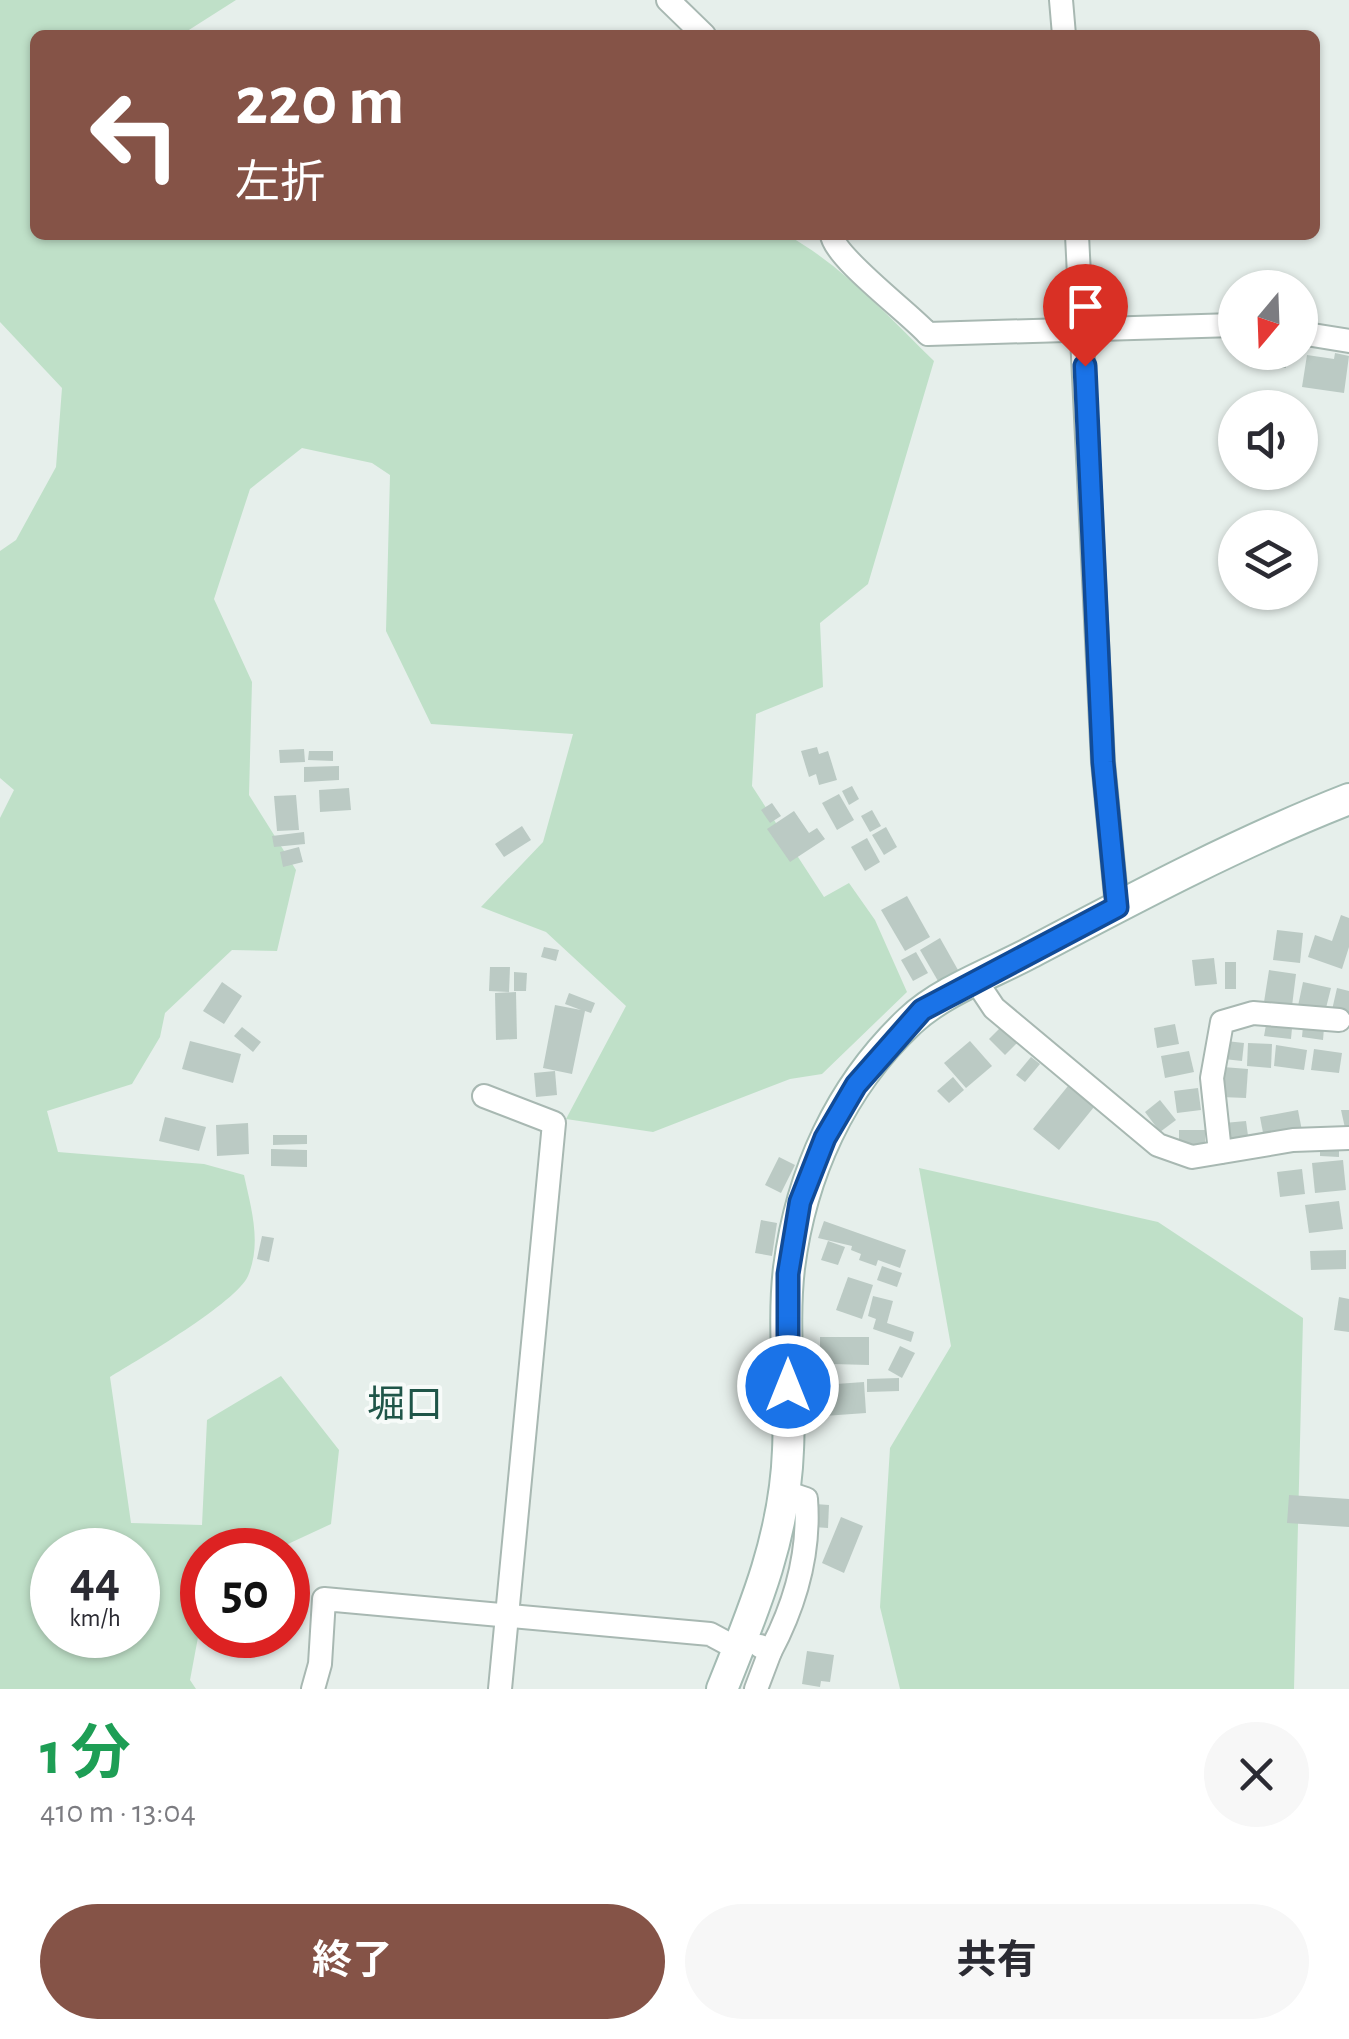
<!DOCTYPE html>
<html lang="ja">
<meta charset="utf-8">
<style>
body{margin:0;font-family:"Alegreya Sans","Noto Sans JP",sans-serif;background:#f7f7f7;color:#2b2b33;height:100vh;display:flex;flex-direction:column;font-size:38px;white-space:nowrap}
*{box-sizing:border-box;margin:0}
p{font-size:32px;color:#7c7c81}
.icon{flex:none;width:55px;height:55px;fill:none;stroke:currentColor;stroke-width:2;stroke-linecap:round;stroke-linejoin:round}
.map{position:relative;height:1689px;overflow:hidden}
.sheet{display:flex;flex-direction:column;background:#fff;flex:1}
.sheet>*{flex:none}
.banner{position:absolute;left:30px;top:30px;width:1290px;height:210px;border-radius:15px;box-shadow:0 2px 8px #0004;background:#855347;color:#fff;overflow:hidden}
.needle{width:65px;rotate:199deg}
.fabs{position:absolute;left:1218px;top:270px;display:grid;gap:20px}
.fabs a{display:grid;place-items:center;width:100px;height:100px;border-radius:50%;background:#fff;box-shadow:0 2px 8px #0004;font-size:50px}
.speed{position:absolute;left:30px;top:1528px;display:flex;gap:20px;font-size:50px;font-weight:700;text-align:center}
.speed>*{display:grid;place-content:center;width:130px;height:130px;border-radius:50%;background:#fff;box-shadow:0 2px 8px #0004;line-height:1}
.speed small{font-size:25px;font-weight:400}
.speed .limit{border:15px solid #d22;background:#fff;color:#111}
.pin{position:absolute;display:grid;place-items:center;width:85px;height:85px;color:#fff;margin:-102px -42px;border-radius:50% 50% 50% 0;rotate:-45deg;box-shadow:0 0 10px #0007}
.pin .icon{rotate:45deg}
.me{position:absolute;width:110px;margin:-55px;rotate:0deg;stroke-linejoin:round;filter:drop-shadow(0 0 8px #0008)}
.turn{display:flex;align-items:center;gap:35px;height:210px;padding:0 40px;font-size:45px}
.turn .icon{width:130px;height:130px;stroke-width:2.5}
.turn b{display:block;font-size:70px;line-height:85px}
.round{display:grid;place-items:center;flex:none;width:105px;height:105px;border-radius:52px;background:#f7f7f7}
.headline{display:flex;align-items:center;justify-content:space-between;height:170px;padding:0 40px}
h1{font-size:60px;font-weight:700;line-height:75px;color:#1e9e55}
.primary-button{display:flex;gap:20px;margin-top:auto;padding:20px 40px}
.primary-button a{flex:1;height:115px;border-radius:60px;background:#855347;color:#fff;font-size:40px;font-weight:700;line-height:115px;text-align:center}
.primary-button a+a{background:#f7f7f7;color:#2b2b33}
.map>svg:first-child{display:block}
.green{fill:#bfe0c8;fill-rule:evenodd}
.building{fill:#bbcac4}
.lines{fill:none;stroke-linecap:round;stroke-linejoin:round}
.street-casing{stroke:#a8b8b2;stroke-width:26}
.secondary-casing{stroke:#a4bbb3;stroke-width:34}
.street{stroke:#fff;stroke-width:22}
.secondary{stroke:#fff;stroke-width:30}
.route-casing{stroke:#114b97;stroke-width:25}
.route{stroke:#1a73e8;stroke-width:18}
.labels{text-anchor:middle;dominant-baseline:central;stroke-width:8;stroke-linejoin:round;paint-order:stroke}
.neighbourhood-label{font-size:38px;fill:#1f5548;stroke:#f7fbf9}
</style>
<div class="map">
<svg width="1349" height="1689" viewBox="0 0 1349 1689">
<rect width="100%" height="100%" fill="#e6efeb"/>
<!-- green -->
<g class="green">
<path d="M 0,0 L 236,0 L 181,35 L 35,35 L 35,235 L 787,235 C 842,265 889,317 934,361 L 868,584 L 820,623 L 823,687 L 756,714 L 752,786 L 824,897 L 849,883 L 875,920 L 907,992 L 822,1074 L 790,1079 L 653,1132 L 566,1119 L 626,1006 L 546,932 L 481,907 L 543,842 L 573,734 L 431,724 L 386,631 L 390,475 L 372,463 L 302,448 L 250,489 L 214,599 L 252,682 L 249,795 L 296,870 L 277,951 L 232,950 L 165,1013 L 160,1037 L 132,1084 L 47,1111 L 58,1152 L 204,1164 L 244,1175 C 251,1208 262,1243 248,1276 C 237,1302 138,1360 110,1377 L 131,1523 L 202,1525 L 207,1420 L 281,1376 L 339,1450 L 331,1524 L 275,1550 L 202,1550 L 202,1616 L 190,1680 L 196,1689 L 0,1689 L 0,818 L 14,790 L 0,778 L 0,551 L 16,540 L 56,467 L 62,388 L 0,322 ZM 52,1550 L 138,1550 L 138,1635 L 52,1635 Z"/>
<path d="M 919,1168 L 1158,1222 L 1303,1318 L 1294,1689 L 900,1689 L 880,1607 L 890,1448 L 951,1346 Z"/>
</g>
<!-- building -->
<g class="building">
<rect x="1272" y="352" width="14" height="16"/>
<path d="M 1335,353 L 1349,356 L 1344,393 L 1302,387 L 1307,355 L 1334,359 Z"/>
<path d="M 817,747 L 819,754 L 828,751 L 837,780 L 819,785 L 816,774 L 809,777 L 801,751 Z"/>
<path d="M 304,749 L 305,762 L 280,763 L 279,750 Z"/>
<path d="M 309,751 L 333,751 L 333,761 L 308,760 Z"/>
<path d="M 339,766 L 339,780 L 304,782 L 304,767 Z"/>
<path d="M 852,786 L 859,799 L 849,805 L 842,791 Z"/>
<path d="M 349,788 L 351,810 L 320,812 L 319,790 Z"/>
<path d="M 839,794 L 854,820 L 837,830 L 822,803 Z"/>
<path d="M 296,795 L 299,830 L 277,831 L 274,796 Z"/>
<path d="M 772,803 L 781,816 L 770,823 L 761,810 Z"/>
<path d="M 872,810 L 881,826 L 870,832 L 861,816 Z"/>
<path d="M 794,811 L 809,833 L 817,828 L 825,839 L 790,862 L 767,829 Z"/>
<path d="M 522,826 L 531,840 L 504,857 L 495,844 Z"/>
<path d="M 886,827 L 897,847 L 884,855 L 872,835 Z"/>
<path d="M 304,832 L 305,844 L 274,847 L 272,836 Z"/>
<path d="M 867,838 L 880,862 L 865,871 L 851,847 Z"/>
<path d="M 299,847 L 303,862 L 283,867 L 280,852 Z"/>
<path d="M 907,896 L 930,937 L 905,951 L 881,910 Z"/>
<path d="M 1341,915 L 1349,918 L 1349,947 L 1342,969 L 1308,957 L 1315,935 L 1332,941 Z"/>
<path d="M 1277,930 L 1303,933 L 1300,963 L 1273,960 Z"/>
<path d="M 940,938 L 958,970 L 938,981 L 920,950 Z"/>
<path d="M 544,947 L 559,950 L 556,961 L 541,957 Z"/>
<path d="M 916,952 L 928,973 L 913,981 L 901,960 Z"/>
<path d="M 1214,958 L 1217,984 L 1195,986 L 1192,960 Z"/>
<rect x="1225" y="962" width="11" height="27"/>
<path d="M 490,967 L 510,967 L 509,992 L 489,991 Z"/>
<path d="M 1269,970 L 1296,974 L 1292,1006 L 1264,1002 Z"/>
<path d="M 514,972 L 527,973 L 526,991 L 514,991 Z"/>
<path d="M 222,982 L 242,996 L 224,1024 L 203,1011 Z"/>
<path d="M 1303,982 L 1331,988 L 1325,1012 L 1298,1006 Z"/>
<path d="M 1337,988 L 1349,991 L 1349,1013 L 1332,1010 Z"/>
<path d="M 516,992 L 517,1039 L 496,1040 L 495,993 Z"/>
<path d="M 569,993 L 595,1003 L 591,1013 L 585,1011 L 572,1074 L 543,1068 L 555,1005 L 581,1010 L 565,1004 Z"/>
<path d="M 1175,1024 L 1179,1044 L 1157,1048 L 1154,1028 Z"/>
<path d="M 1003,1025 L 1019,1041 L 1005,1055 L 989,1039 Z"/>
<path d="M 1266,1025 L 1292,1028 L 1291,1039 L 1264,1036 Z"/>
<path d="M 1303,1026 L 1324,1028 L 1323,1040 L 1302,1037 Z"/>
<path d="M 242,1027 L 261,1042 L 253,1052 L 234,1036 Z"/>
<path d="M 190,1041 L 241,1054 L 233,1083 L 182,1069 Z"/>
<path d="M 970,1041 L 992,1066 L 966,1088 L 944,1063 Z"/>
<path d="M 1226,1041 L 1244,1043 L 1242,1061 L 1224,1059 Z"/>
<path d="M 1248,1043 L 1272,1044 L 1271,1068 L 1247,1066 Z"/>
<path d="M 1276,1045 L 1307,1050 L 1304,1070 L 1274,1066 Z"/>
<path d="M 1314,1049 L 1342,1053 L 1339,1073 L 1311,1070 Z"/>
<path d="M 1189,1051 L 1194,1072 L 1165,1078 L 1161,1056 Z"/>
<path d="M 1031,1057 L 1040,1064 L 1025,1082 L 1016,1075 Z"/>
<path d="M 1223,1067 L 1248,1069 L 1246,1098 L 1221,1097 Z"/>
<path d="M 555,1071 L 557,1095 L 536,1097 L 534,1073 Z"/>
<path d="M 953,1077 L 964,1090 L 949,1103 L 937,1091 Z"/>
<path d="M 1068,1086 L 1094,1107 L 1059,1150 L 1033,1129 Z"/>
<path d="M 1198,1088 L 1201,1110 L 1177,1113 L 1174,1091 Z"/>
<path d="M 1160,1100 L 1176,1120 L 1160,1132 L 1145,1112 Z"/>
<path d="M 1298,1110 L 1302,1131 L 1264,1138 L 1260,1117 Z"/>
<path d="M 1341,1110 L 1349,1110 L 1349,1128 L 1345,1128 Z"/>
<path d="M 165,1117 L 206,1127 L 199,1151 L 159,1141 Z"/>
<path d="M 1246,1121 L 1249,1143 L 1226,1145 L 1224,1123 Z"/>
<path d="M 248,1123 L 249,1154 L 217,1156 L 216,1125 Z"/>
<rect x="1179" y="1130" width="26" height="20"/>
<path d="M 273,1135 L 307,1135 L 307,1144 L 273,1145 Z"/>
<path d="M 1320,1145 L 1339,1145 L 1339,1157 L 1320,1156 Z"/>
<path d="M 271,1149 L 307,1150 L 307,1167 L 271,1166 Z"/>
<path d="M 779,1157 L 795,1165 L 781,1193 L 765,1185 Z"/>
<path d="M 1343,1160 L 1346,1190 L 1315,1193 L 1312,1163 Z"/>
<path d="M 1302,1169 L 1305,1194 L 1280,1197 L 1277,1172 Z"/>
<path d="M 1339,1201 L 1343,1229 L 1309,1233 L 1305,1205 Z"/>
<path d="M 761,1220 L 777,1223 L 772,1256 L 755,1253 Z"/>
<path d="M 824,1221 L 906,1250 L 900,1268 L 878,1260 L 876,1266 L 859,1260 L 861,1254 L 851,1250 L 852,1246 L 818,1238 Z"/>
<path d="M 262,1236 L 274,1238 L 269,1262 L 257,1259 Z"/>
<path d="M 828,1241 L 845,1247 L 838,1265 L 821,1260 Z"/>
<path d="M 1346,1250 L 1346,1269 L 1311,1270 L 1310,1251 Z"/>
<path d="M 882,1266 L 902,1273 L 897,1287 L 877,1280 Z"/>
<path d="M 848,1277 L 873,1285 L 862,1319 L 836,1310 Z"/>
<path d="M 873,1296 L 893,1301 L 887,1323 L 914,1332 L 911,1342 L 873,1329 L 876,1319 L 868,1316 Z"/>
<path d="M 1339,1297 L 1349,1299 L 1349,1332 L 1334,1330 Z"/>
<path d="M 820,1337 L 869,1337 L 869,1365 L 832,1364 L 820,1354 Z"/>
<path d="M 900,1346 L 915,1353 L 902,1378 L 888,1370 Z"/>
<path d="M 899,1378 L 899,1391 L 867,1392 L 867,1379 Z"/>
<path d="M 864,1382 L 866,1413 L 824,1416 L 822,1385 Z"/>
<path d="M 1289,1495 L 1349,1499 L 1349,1527 L 1287,1523 Z"/>
<path d="M 815,1504 L 829,1505 L 828,1528 L 814,1527 Z"/>
<path d="M 841,1517 L 863,1526 L 844,1573 L 822,1563 Z"/>
<path d="M 807,1651 L 834,1655 L 830,1682 L 821,1681 L 820,1687 L 802,1684 Z"/>
</g>
<g class="lines">
<defs>
<g id="street">
<path d="M 668,0 L 704,35"/>
<path d="M 1061,0 L 1064,35"/>
<path d="M 832,235 C 834,257 908,312 928,334 L 1235,325"/>
<path d="M 1077,235 L 1103,762 L 1117,907"/>
<path d="M 1300,333 L 1349,341"/>
<path d="M 976,981 L 994,1008 L 1158,1145 L 1192,1157 L 1293,1140 L 1349,1138"/>
<path d="M 484,1096 L 554,1123 L 500,1689"/>
<path d="M 1220,1152 L 1212,1078 L 1222,1022 L 1253,1013 L 1339,1020"/>
<path d="M 770,1652 C 795,1605 810,1552 806,1499 L 785,1492"/>
<path d="M 313,1689 L 320,1664 L 324,1599 L 710,1634 L 738,1649"/>
<path d="M 756,1689 L 770,1652 L 760,1646"/>
</g>
<path id="secondary" d="M 722,1689 C 754,1610 785,1536 788,1450 C 791,1390 782,1327 789,1268 C 801,1174 840,1087 910,1021 C 942,991 990,974 1028,954 C 1132,899 1239,842 1349,799"/>
</defs>
<!-- street casing -->
<use href="#street" class="street-casing"/>
<!-- secondary casing -->
<use href="#secondary" class="secondary-casing"/>
<!-- street -->
<use href="#street" class="street"/>
<!-- secondary -->
<use href="#secondary" class="secondary"/>
</g>
<g class="lines">
<defs>
<path id="route" d="M 788,1386 L 788,1274 L 800,1202 L 825,1138 L 856,1085 L 922,1010 L 1117,907 L 1103,762 L 1085,366"/>
</defs>
<!-- route casing -->
<use href="#route" class="route-casing"/>
<!-- route -->
<use href="#route" class="route"/>
</g>
<g class="labels">
<!-- neighbourhood labels -->
<g class="neighbourhood-label">
<text x="405" y="1406">堀口</text>
</g>
</g>
</svg>
<div class="fabs">
<a><svg class="needle" viewBox="-14 -14 28 28"><path d="M0-13l5 13h-10z" fill="#e53935"/><path d="M0 13l5-13h-10z" fill="#7c7c81"/></svg></a>
<a><svg class="icon" aria-label="sound" viewBox="0 0 24 24"><path d="M4 9h4l5-4v14l-5-4H4zM17 9q2 3 0 6"/></svg></a>
<a><svg class="icon" aria-label="layers" viewBox="0 0 24 24"><path d="M12 4l9 5-9 5-9-5zM3 14l9 5 9-5"/></svg></a>
</div>
<div class="speed"><div>44<small>km/h</small></div><div class="limit">50</div></div>
<div class="pin" style="left:1085px;top:366px;background:#d93025"><svg class="icon" aria-label="arrive" viewBox="0 0 24 24"><path d="M6 21V4h12l-3 4 3 4H6"/></svg></div>
<svg class="me" style="left:788px;top:1386px" viewBox="-20 -20 40 40"><circle r="17" fill="#1a73e8" stroke="#fff" stroke-width="3"/><path d="M0-11L8 9 0 5-8 9z" fill="#fff"/></svg>
<div class="banner">
<div class="turn"><svg class="icon" aria-label="left" viewBox="0 0 24 24"><path d="M17 20v-9H6M10 6l-5 5 5 5"/></svg><div><b>220 m</b>左折</div></div>
</div>
</div>
<section class="sheet">
<div class="headline"><div><h1>1 分</h1><p>410 m · 13:04</p></div><a class="round"><svg class="icon" aria-label="close" viewBox="0 0 24 24"><path d="M6 6l12 12M18 6L6 18"/></svg></a></div>
<div class="primary-button"><a>終了</a><a>共有</a></div>
</section>
